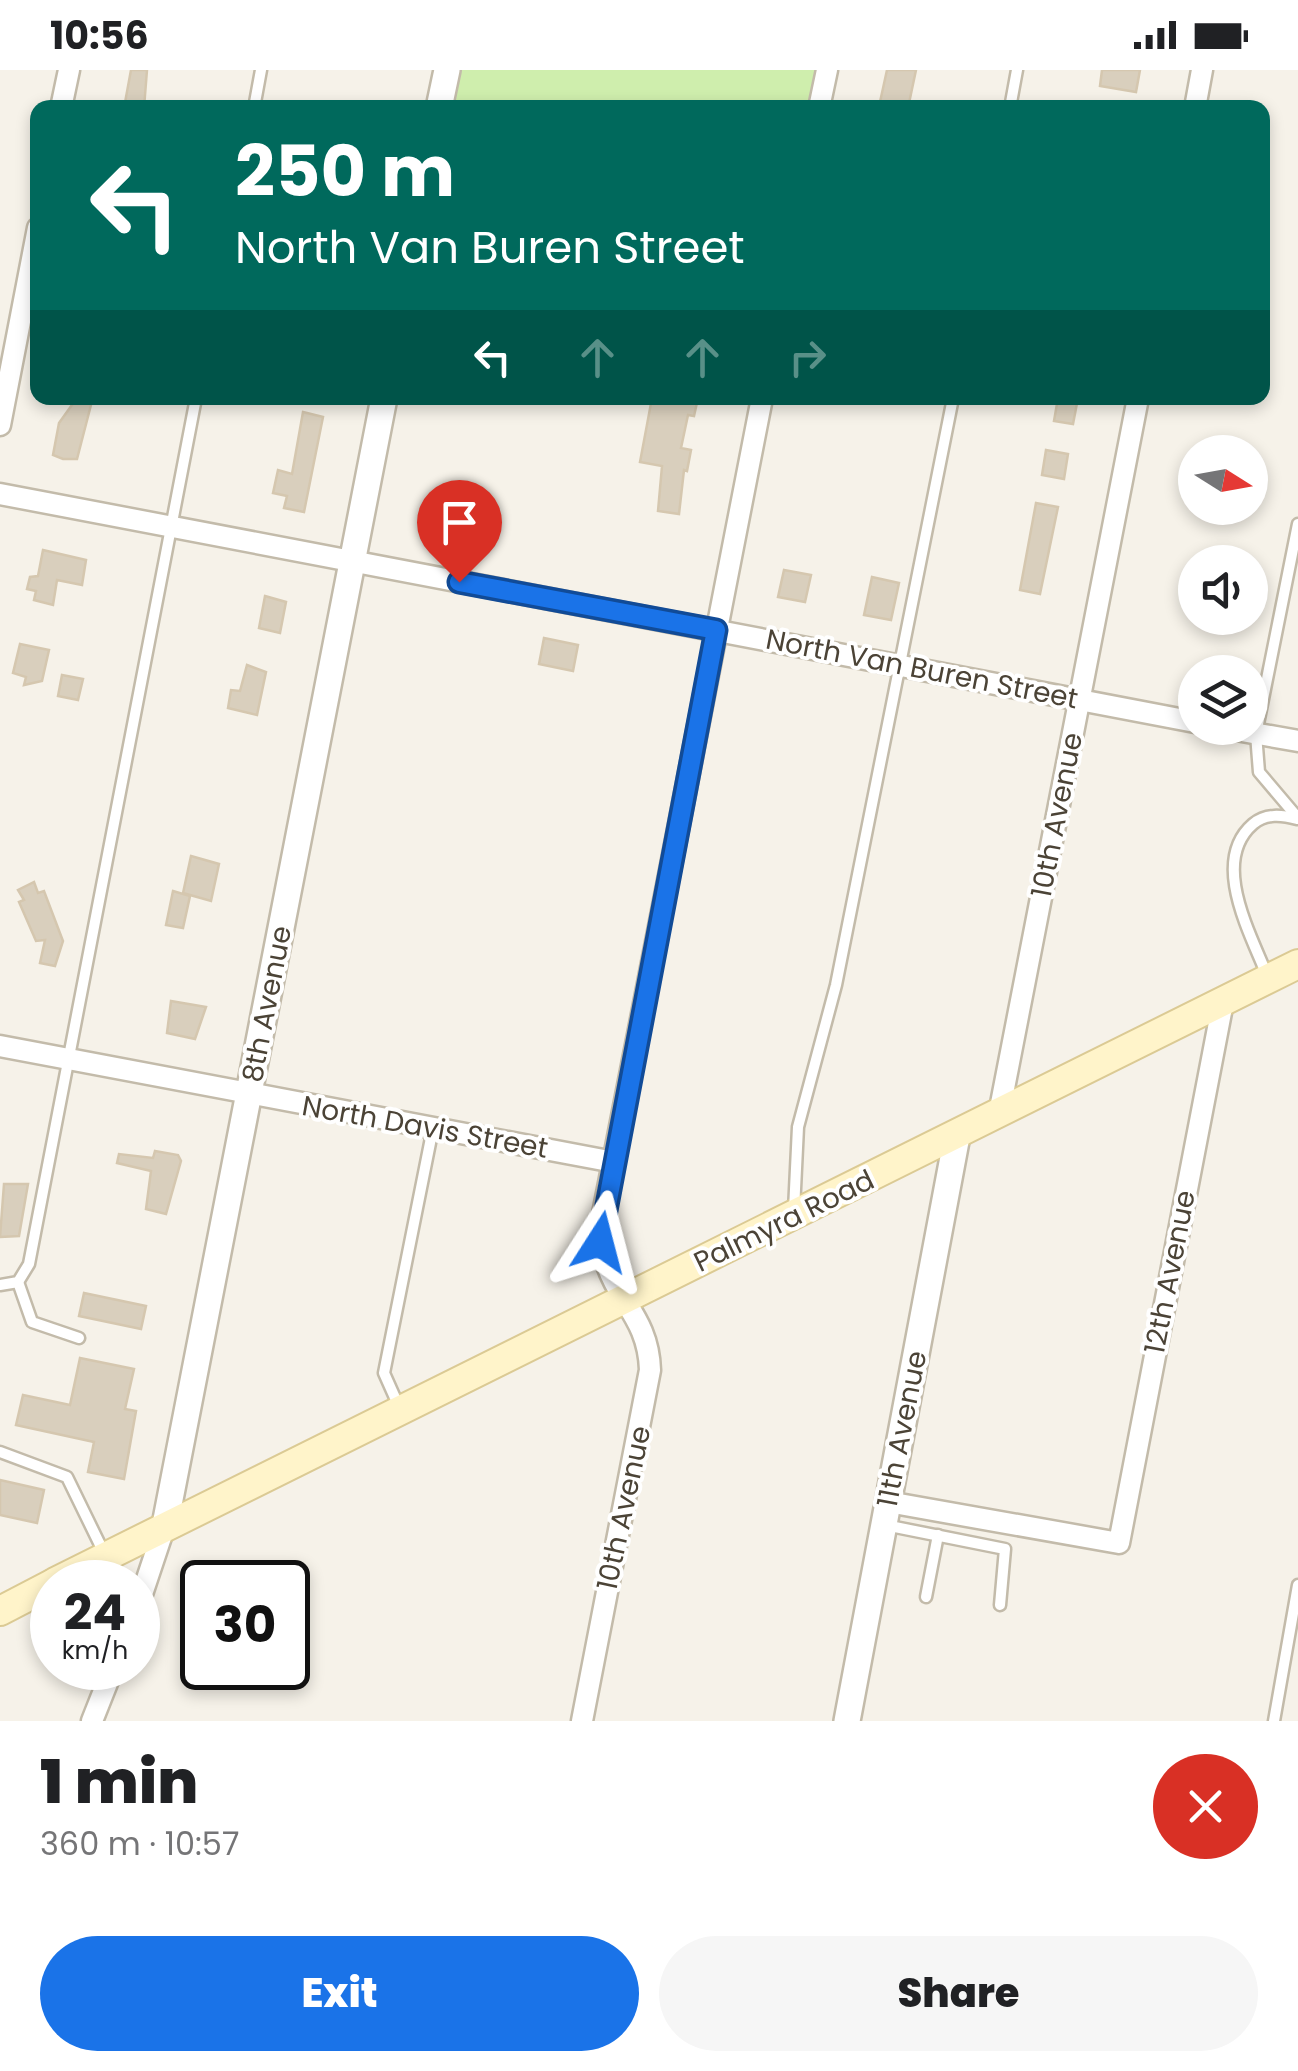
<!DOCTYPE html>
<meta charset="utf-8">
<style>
body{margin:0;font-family:Poppins,sans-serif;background:#f6f6f6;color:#202124;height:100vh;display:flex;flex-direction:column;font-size:38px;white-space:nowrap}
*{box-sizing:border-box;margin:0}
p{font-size:32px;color:#757577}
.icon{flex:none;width:55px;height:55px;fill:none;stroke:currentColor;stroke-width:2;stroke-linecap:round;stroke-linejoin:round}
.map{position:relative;height:1651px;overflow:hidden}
.sheet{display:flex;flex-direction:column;background:#fff;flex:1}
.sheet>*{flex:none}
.top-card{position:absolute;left:30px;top:30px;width:1240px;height:305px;border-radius:20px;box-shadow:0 5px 15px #0003;background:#00695c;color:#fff;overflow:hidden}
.needle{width:65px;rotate:101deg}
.fabs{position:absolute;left:1178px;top:365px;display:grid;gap:20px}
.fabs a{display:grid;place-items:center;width:90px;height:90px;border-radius:50%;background:#fff;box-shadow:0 5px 15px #0003;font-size:50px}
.speed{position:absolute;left:30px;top:1490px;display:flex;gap:20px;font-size:50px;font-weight:700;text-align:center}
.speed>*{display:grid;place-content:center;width:130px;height:130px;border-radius:50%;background:#fff;box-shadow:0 5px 15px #0003;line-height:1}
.speed small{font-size:25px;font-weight:400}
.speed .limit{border:5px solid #111;border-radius:15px;background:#fff;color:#111}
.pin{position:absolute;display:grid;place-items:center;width:85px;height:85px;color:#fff;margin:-102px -42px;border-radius:50% 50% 50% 0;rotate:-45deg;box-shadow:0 0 10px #0007}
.pin .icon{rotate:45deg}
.me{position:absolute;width:110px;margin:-55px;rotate:9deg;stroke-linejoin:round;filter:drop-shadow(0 0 8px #0008)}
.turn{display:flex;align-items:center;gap:35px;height:210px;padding:0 40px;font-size:45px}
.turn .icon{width:130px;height:130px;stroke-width:2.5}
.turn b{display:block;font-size:70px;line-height:85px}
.lanes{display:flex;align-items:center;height:95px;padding:0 40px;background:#0003;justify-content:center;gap:50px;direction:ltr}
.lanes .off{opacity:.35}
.round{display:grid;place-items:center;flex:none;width:105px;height:105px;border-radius:52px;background:#f6f6f6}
.overview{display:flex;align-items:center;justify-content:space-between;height:170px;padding:0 40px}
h1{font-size:60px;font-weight:800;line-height:75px}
.button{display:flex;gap:20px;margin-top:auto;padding:20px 40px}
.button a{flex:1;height:115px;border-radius:60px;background:#1a73e8;color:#fff;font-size:40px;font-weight:800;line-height:115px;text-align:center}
.button a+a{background:#f6f6f6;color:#202124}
.status{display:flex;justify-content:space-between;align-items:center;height:70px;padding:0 50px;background:#fff;direction:ltr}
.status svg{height:28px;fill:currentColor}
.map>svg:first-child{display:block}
.green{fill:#cfeead}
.building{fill:#d9cfbd;stroke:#d5c7af;stroke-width:2.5}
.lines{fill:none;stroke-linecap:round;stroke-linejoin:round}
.service-casing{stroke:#c3bbaa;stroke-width:15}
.minor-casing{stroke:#c3bbaa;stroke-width:25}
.tertiary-casing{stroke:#c3bbaa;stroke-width:30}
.secondary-casing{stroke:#dbca94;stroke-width:32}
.service{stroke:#fff;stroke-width:10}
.minor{stroke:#fff;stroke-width:20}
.tertiary{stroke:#fff;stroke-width:25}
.secondary{stroke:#fff4ca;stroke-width:28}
.route-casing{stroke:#114b97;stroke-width:25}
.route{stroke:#1a73e8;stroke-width:18}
.labels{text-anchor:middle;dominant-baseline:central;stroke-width:8;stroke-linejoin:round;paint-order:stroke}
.street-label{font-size:28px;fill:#4b4336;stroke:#fff}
</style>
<div class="status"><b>10:56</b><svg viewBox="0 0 49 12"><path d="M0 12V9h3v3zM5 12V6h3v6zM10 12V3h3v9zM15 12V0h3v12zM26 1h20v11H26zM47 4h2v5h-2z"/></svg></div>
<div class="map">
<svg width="1298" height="1651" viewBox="0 0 1298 1651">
<rect width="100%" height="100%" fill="#f6f2e9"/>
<!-- green -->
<path class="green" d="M 448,0 L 824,0 L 817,37 L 441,38 Z"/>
<!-- building -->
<g class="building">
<path d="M 131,0 L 147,0 L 144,38 L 124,38 Z"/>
<path d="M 887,0 L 916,0 L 908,38 L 880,32 Z"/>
<path d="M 1102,0 L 1140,0 L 1136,22 L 1100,16 Z"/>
<path d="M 77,328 L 92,331 L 77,389 L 63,389 L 53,385 L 59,353 Z"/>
<path d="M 652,328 L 698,328 L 694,346 L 688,345 L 681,378 L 691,380 L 687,401 L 684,400 L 679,444 L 658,441 L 662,396 L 640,392 Z"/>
<path d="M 1058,328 L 1078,328 L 1073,354 L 1054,351 Z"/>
<path d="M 303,342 L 323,347 L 304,442 L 284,438 L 287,426 L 273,423 L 278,400 L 292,404 Z"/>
<path d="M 1046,380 L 1068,384 L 1064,409 L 1042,405 Z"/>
<path d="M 1036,433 L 1058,437 L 1040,524 L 1020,520 Z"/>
<path d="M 43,480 L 86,490 L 82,515 L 57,510 L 53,535 L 34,530 L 36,521 L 27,519 L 30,507 L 38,506 Z"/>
<path d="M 784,500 L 811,505 L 805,532 L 778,527 Z"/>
<path d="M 872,507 L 899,513 L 891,550 L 864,545 Z"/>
<path d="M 265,526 L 286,532 L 280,563 L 259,558 Z"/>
<path d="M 544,568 L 578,575 L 573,601 L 539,594 Z"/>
<path d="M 20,574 L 49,580 L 42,611 L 24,615 L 26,607 L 13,603 Z"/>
<path d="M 247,595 L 266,602 L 257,645 L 228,638 L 231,620 L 240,621 Z"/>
<path d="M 62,605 L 83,609 L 78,630 L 58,626 Z"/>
<path d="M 191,786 L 219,794 L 211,831 L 183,823 Z"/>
<path d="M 34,812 L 38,823 L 44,821 L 63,871 L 55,896 L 40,893 L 45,870 L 36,871 L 19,832 L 24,830 L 18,820 Z"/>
<path d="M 173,821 L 190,826 L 183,858 L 166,855 Z"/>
<path d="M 171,931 L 206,937 L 195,969 L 167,963 Z"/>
<path d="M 155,1081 L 178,1085 L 181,1091 L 166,1144 L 146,1139 L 151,1101 L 117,1093 L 119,1084 L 153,1088 Z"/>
<path d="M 4,1114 L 28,1114 L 19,1166 L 0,1167 Z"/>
<path d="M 84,1223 L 146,1236 L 141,1259 L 79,1246 Z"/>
<path d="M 80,1288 L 134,1299 L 125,1339 L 136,1341 L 124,1409 L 88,1402 L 94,1372 L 16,1355 L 23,1325 L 70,1335 Z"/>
<path d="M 0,1410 L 44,1420 L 37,1453 L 0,1445 Z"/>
</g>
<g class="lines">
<defs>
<g id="service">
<path d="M 254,38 L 261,0"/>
<path d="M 1010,38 L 1017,0"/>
<path d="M 1298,454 L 1256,664 L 1259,702 L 1298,748"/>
<path d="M 1268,908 C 1252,866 1209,792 1253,754 C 1266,743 1282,745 1297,749"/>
<path d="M 794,1140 L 798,1057 L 836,915 L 953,328"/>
<path d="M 18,1212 L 32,1252 L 79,1268"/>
<path d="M 0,1215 L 18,1212 L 29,1194 L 196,328"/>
<path d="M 400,1339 L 384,1303 L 433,1058"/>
<path d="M 0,1382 L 67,1407 L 105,1485"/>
<path d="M 885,1455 L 1005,1479 L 1000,1535"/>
<path d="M 926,1527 L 938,1465"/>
<path d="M 1274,1651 L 1298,1515"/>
</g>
<g id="minor">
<path d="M 61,38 L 69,0"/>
<path d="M 819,38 L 827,0"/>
<path d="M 1195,38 L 1202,0"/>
<path d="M 0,355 L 38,158"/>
<path d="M 0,424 L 1195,652"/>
<path d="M 1225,658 L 1298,671"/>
<path d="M 0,976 L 614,1092"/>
<path d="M 999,1044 L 1138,328"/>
<path d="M 888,1432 L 1119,1473 L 1223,932"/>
<path d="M 138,1536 L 165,1455"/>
<path d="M 92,1651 L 113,1598"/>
<path d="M 582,1651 L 650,1300 C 648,1232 594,1224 603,1144 L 762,328"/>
</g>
<g id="tertiary">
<path d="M 439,38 L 447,0"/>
<path d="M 165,1455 L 384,328"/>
<path d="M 847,1651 L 957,1066"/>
</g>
<g id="secondary">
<path d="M 55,1512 L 1298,894"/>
<path d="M 0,1541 L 52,1514"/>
</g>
</defs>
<!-- service casing -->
<use href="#service" class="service-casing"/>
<!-- minor casing -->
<use href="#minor" class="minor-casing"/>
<!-- tertiary casing -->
<use href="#tertiary" class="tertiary-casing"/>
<!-- secondary casing -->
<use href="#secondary" class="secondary-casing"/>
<!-- service -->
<use href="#service" class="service"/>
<!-- minor -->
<use href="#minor" class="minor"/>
<!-- tertiary -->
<use href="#tertiary" class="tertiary"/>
<!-- secondary -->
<use href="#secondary" class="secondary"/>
</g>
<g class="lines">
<defs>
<path id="route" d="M 459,512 L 716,560 L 600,1172"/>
</defs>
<!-- route casing -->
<use href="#route" class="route-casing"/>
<!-- route -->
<use href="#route" class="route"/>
</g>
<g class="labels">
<!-- street labels -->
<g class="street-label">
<text transform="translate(922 599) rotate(11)">North Van Buren Street</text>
<text transform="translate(1057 745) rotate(-79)">10th Avenue</text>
<text transform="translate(267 934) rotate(-79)">8th Avenue</text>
<text transform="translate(425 1057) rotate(10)">North Davis Street</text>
<text transform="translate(784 1151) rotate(-26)">Palmyra Road</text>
<text transform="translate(1170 1202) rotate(-79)">12th Avenue</text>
<text transform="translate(902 1359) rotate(-79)">11th Avenue</text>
<text transform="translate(624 1438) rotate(-78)">10th Avenue</text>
</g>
</g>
</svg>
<div class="fabs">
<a><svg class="needle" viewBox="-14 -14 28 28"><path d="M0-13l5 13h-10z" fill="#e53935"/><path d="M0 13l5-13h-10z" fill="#757577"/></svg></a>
<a><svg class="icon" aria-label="sound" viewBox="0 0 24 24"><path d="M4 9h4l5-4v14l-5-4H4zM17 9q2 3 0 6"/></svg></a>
<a><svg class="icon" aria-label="layers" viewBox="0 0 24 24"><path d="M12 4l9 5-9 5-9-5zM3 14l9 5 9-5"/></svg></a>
</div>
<div class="speed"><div>24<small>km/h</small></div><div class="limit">30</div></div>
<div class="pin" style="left:459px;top:512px;background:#d93025"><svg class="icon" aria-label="arrive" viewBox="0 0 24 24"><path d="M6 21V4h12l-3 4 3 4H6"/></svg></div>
<svg class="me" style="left:600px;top:1172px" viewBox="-20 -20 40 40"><path d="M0-17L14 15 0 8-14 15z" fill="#1a73e8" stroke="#fff" stroke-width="4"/></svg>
<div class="top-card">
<div class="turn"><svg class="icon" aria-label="left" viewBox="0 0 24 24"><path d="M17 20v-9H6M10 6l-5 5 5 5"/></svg><div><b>250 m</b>North Van Buren Street</div></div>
<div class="lanes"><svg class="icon" aria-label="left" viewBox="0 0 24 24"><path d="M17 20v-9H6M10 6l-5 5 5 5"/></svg><svg class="icon off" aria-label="ahead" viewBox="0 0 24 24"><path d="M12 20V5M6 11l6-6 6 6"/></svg><svg class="icon off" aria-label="ahead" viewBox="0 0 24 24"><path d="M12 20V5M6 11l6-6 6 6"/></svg><svg class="icon off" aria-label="right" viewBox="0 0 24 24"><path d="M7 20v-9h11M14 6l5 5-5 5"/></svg></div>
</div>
</div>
<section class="sheet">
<div class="overview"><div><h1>1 min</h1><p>360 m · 10:57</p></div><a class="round" style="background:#d93025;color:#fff"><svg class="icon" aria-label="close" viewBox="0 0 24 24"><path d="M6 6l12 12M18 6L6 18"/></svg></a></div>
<div class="button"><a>Exit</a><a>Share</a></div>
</section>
